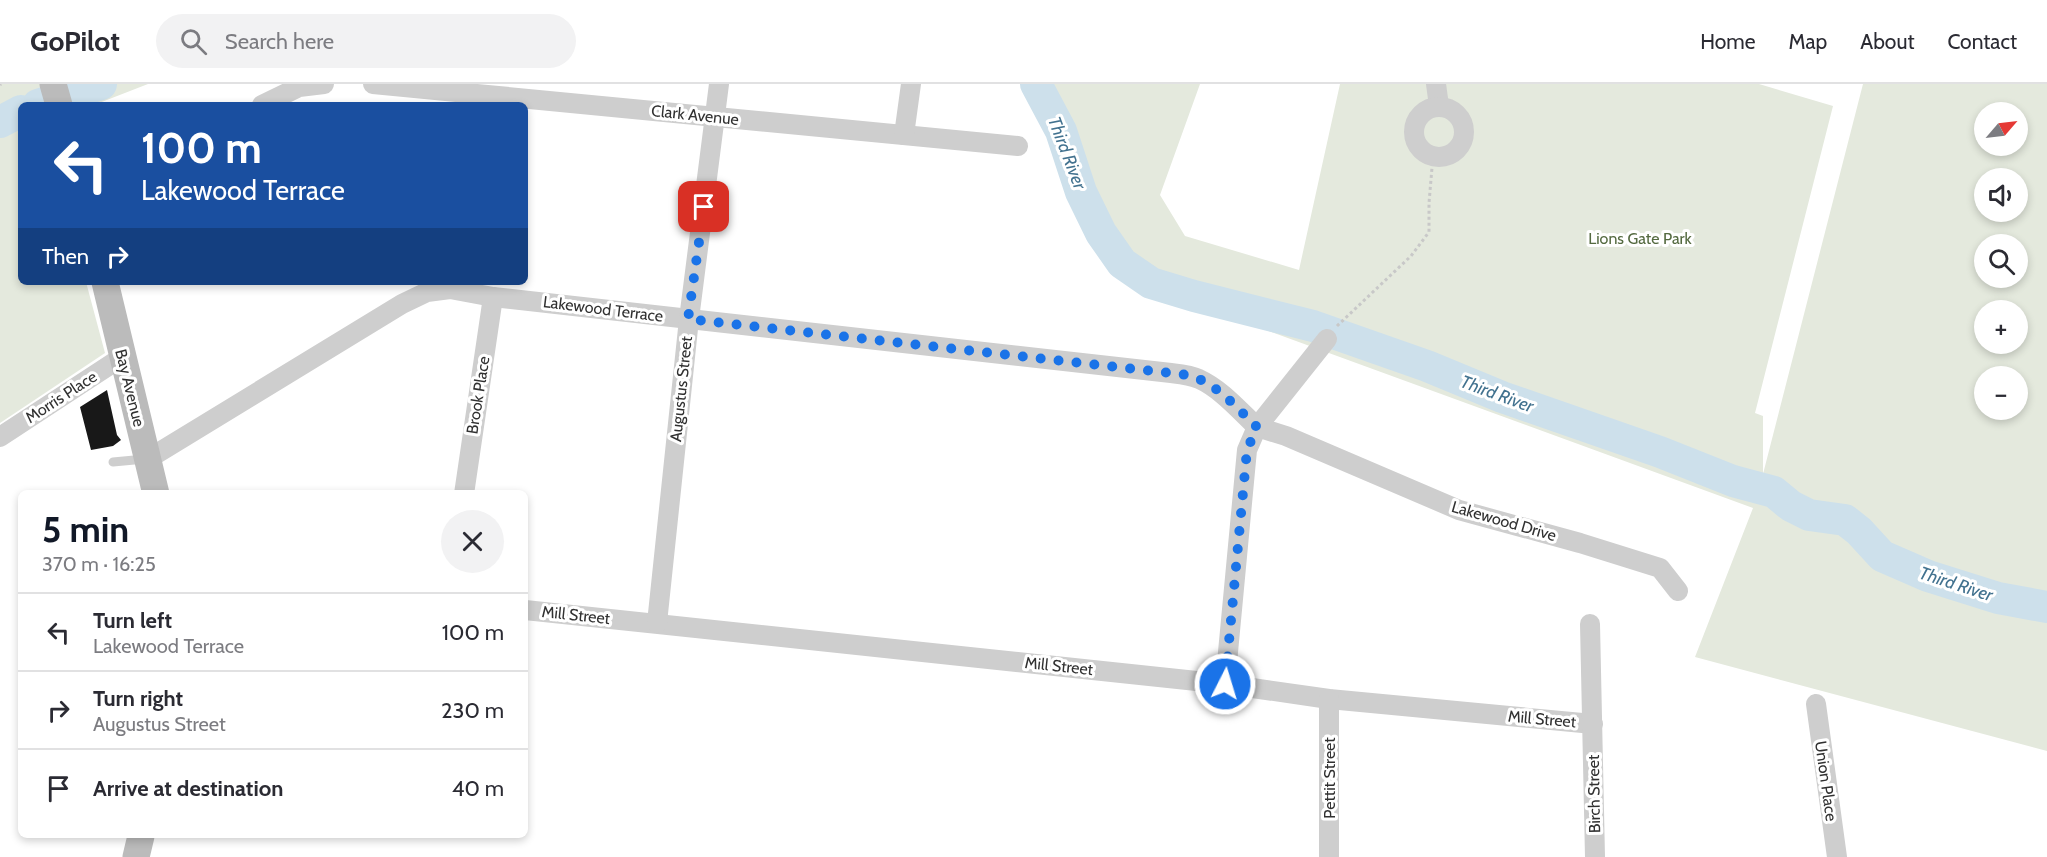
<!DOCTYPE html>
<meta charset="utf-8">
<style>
body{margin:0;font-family:Cabin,sans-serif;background:#f2f2f3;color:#2b2b33;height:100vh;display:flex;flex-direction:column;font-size:22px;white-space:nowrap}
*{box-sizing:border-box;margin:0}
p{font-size:20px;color:#7c7c81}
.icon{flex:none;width:33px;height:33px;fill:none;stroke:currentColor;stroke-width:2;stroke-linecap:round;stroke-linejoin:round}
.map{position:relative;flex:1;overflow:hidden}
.sheet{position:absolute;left:18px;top:406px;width:510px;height:348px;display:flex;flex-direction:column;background:#fff;border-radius:9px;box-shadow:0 3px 9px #0003}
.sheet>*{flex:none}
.top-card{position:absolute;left:18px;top:18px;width:510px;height:183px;border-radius:9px;box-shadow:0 3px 9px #0003;background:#1a4fa0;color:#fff;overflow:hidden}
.needle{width:39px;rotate:62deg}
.controls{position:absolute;left:1974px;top:18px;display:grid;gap:12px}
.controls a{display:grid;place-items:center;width:54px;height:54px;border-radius:50%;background:#fff;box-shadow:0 3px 9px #0003;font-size:30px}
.pin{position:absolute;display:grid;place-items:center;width:51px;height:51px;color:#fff;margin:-26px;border-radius:12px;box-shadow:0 3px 9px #0006}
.me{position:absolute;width:66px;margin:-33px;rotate:5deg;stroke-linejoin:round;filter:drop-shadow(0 0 4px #0008)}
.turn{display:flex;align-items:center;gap:21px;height:126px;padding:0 24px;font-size:27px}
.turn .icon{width:78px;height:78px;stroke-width:2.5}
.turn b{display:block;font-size:42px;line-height:51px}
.then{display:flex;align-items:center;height:57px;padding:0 24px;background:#0003;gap:12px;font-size:22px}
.round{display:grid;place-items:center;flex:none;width:63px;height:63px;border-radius:32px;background:#f2f2f3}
.overview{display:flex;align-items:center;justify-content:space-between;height:102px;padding:0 24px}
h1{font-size:36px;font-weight:800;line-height:45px;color:#111827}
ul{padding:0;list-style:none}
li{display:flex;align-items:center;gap:18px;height:78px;padding:0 24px;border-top:2px solid #e1e1e2}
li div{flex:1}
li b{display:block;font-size:22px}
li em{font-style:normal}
header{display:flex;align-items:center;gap:36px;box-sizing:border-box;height:84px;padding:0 30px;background:#fff;border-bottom:2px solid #e1e1e2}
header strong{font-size:28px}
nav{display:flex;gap:33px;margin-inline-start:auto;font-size:21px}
.search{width:420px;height:54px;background:#f2f2f3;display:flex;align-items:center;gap:15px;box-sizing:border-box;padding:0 21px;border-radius:33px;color:#7c7c81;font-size:22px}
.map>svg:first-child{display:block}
.green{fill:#e4e9dd;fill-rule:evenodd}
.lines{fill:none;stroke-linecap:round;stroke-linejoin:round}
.river{stroke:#cde0eb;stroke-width:32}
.building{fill:#181818}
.path{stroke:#c8c8c8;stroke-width:3;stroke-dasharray:3 3;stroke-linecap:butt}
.lane{stroke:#cecece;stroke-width:9}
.street{stroke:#cecece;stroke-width:20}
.secondary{stroke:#bbb;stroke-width:27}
.route{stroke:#1a73e8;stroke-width:10;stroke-dasharray:0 18}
.labels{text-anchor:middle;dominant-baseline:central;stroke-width:6;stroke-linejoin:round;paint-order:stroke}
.street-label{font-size:16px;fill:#313131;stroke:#fff}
.park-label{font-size:16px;fill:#546a40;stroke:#fff}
.water-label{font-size:18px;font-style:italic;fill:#42728f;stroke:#fff}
</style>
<header>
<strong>GoPilot</strong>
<div class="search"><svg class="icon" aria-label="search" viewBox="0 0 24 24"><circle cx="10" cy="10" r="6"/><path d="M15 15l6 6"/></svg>Search here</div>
<nav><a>Home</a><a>Map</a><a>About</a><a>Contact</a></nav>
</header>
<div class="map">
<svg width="2047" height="773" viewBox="0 0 2047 773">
<rect width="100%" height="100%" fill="#fff"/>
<!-- green -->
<g class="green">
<path d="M 0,0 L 148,0 L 94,21 L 21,21 L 21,198 L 86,198 L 105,269 L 0,339 Z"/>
<path d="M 1022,0 L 1200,0 L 1160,111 L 1185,152 L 1299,186 L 1340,0 L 1759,0 L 1833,22 L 1755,329 L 1763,332 L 1763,390 L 1863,0 L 2047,0 L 2047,667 L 1695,573 L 1753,424 L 1115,191 ZM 1984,28 L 2018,28 L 2018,62 L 1984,62 ZM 1984,94 L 2018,94 L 2018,128 L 1984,128 ZM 1984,160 L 2018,160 L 2018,194 L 1984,194 ZM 1984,226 L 2018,226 L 2018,260 L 1984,260 ZM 1984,292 L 2018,292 L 2018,326 L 1984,326 Z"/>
</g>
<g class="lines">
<!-- river -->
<g class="river">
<path d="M 1036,0 L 1061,47 L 1081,108 L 1101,149 L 1122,179 L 1151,199 L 1194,212 L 1313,242 L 1427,282 L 1502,313 L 1660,368 L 1733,397 L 1774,408 L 1791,422 L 1809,431 L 1845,436 L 1859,447 L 1882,472 L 1928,492 L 1998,514 L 2047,523"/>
<path d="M 38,21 L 101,0"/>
<path d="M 0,38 L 21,27"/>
</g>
</g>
<!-- building -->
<path class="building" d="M 107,306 L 117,351 L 121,356 L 113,362 L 91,366 L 80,323 Z"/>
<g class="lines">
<!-- path -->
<g class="path">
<path d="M 0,1 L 1,0"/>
<path d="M 1337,242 L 1411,172 L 1429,148 L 1429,119 L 1433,72"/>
</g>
<!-- lane -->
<path class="lane" d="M 113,378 L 145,375"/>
<!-- street -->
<g class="street">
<path d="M 373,0 L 1018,62"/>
<path d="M 1436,0 L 1439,22"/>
<path d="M 262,21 L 299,3 L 324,0"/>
<circle cx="1439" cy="48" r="25"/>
<path d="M 904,51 L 911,0"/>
<path d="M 1327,255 L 1257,343 L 1286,352 L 1459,426 L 1580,459 L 1660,484 L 1678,507"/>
<path d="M 0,353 L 122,273"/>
<path d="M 148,375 L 402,220 L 427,208 L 450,205 L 493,213 L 1171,289 C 1180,290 1191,291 1199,295 C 1221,305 1239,326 1257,343 L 1247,366 L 1225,600"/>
<path d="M 464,410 L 493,213"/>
<path d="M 525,526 L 1225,600 L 1329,615 L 1593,640"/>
<path d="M 657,539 L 689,235 L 719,0"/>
<path d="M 1590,540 L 1595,773"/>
<path d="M 1816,620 L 1837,773"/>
<path d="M 1329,773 L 1329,615"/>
</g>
<!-- secondary -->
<g class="secondary">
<path d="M 53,0 L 59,21"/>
<path d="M 105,198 L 156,410"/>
<path d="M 136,773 L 141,752"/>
</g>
</g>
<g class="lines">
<!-- route -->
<path class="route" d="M 704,123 L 688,235 L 1171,289 C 1180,290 1191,291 1199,295 C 1221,305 1239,326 1257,343 L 1247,366 L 1225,600"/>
</g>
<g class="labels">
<!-- street labels -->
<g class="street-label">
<text transform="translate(695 31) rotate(6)">Clark Avenue</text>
<text transform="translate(603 225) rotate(7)">Lakewood Terrace</text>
<text transform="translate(130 304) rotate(76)">Bay Avenue</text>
<text transform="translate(681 305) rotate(-84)">Augustus Street</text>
<text transform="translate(478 311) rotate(-81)">Brook Place</text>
<text transform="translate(61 313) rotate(-33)">Morris Place</text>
<text transform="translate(1504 437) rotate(16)">Lakewood Drive</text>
<text transform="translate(576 531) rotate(6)">Mill Street</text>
<text transform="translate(1059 582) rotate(6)">Mill Street</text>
<text transform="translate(1542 635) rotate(5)">Mill Street</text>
<text transform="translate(1329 694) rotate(-90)">Pettit Street</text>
<text transform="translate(1826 697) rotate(82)">Union Place</text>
<text transform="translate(1594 710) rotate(-91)">Birch Street</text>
</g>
<!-- park labels -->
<g class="park-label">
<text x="1640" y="154">Lions Gate Park</text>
</g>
<!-- water labels -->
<g class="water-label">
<text transform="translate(1067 69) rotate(69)">Third River</text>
<text transform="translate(1497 310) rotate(20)">Third River</text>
<text transform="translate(1956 500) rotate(18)">Third River</text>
</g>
</g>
</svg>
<div class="controls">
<a><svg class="needle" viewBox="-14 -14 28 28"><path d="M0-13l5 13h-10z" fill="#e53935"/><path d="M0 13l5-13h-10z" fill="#7c7c81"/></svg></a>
<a><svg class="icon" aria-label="sound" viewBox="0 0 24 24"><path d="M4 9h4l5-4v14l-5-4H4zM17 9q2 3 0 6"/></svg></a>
<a><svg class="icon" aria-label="search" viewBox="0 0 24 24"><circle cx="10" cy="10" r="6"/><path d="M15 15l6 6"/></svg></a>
<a>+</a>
<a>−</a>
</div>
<div class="pin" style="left:704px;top:123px;background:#d93025"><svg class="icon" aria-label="arrive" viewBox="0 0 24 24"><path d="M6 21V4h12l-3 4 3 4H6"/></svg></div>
<svg class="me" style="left:1225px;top:600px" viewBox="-20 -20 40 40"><circle r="17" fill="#1a73e8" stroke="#fff" stroke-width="3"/><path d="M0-11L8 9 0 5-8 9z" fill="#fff"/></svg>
<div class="top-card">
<div class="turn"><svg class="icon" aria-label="left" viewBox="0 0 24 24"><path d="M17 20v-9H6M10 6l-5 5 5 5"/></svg><div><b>100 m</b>Lakewood Terrace</div></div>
<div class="then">Then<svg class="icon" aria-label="right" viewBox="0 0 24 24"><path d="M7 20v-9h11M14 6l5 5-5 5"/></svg></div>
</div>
<section class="sheet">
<div class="overview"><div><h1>5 min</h1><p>370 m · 16:25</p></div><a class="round"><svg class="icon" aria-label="close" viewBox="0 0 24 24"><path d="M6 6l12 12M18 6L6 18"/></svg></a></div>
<ul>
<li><svg class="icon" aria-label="left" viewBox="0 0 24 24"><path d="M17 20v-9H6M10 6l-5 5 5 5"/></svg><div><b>Turn left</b><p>Lakewood Terrace</p></div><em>100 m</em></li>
<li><svg class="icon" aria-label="right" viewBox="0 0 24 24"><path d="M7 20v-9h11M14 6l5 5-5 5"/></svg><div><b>Turn right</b><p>Augustus Street</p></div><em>230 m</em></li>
<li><svg class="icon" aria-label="arrive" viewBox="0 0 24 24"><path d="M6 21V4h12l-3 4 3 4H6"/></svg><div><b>Arrive at destination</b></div><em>40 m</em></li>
</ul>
</section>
</div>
